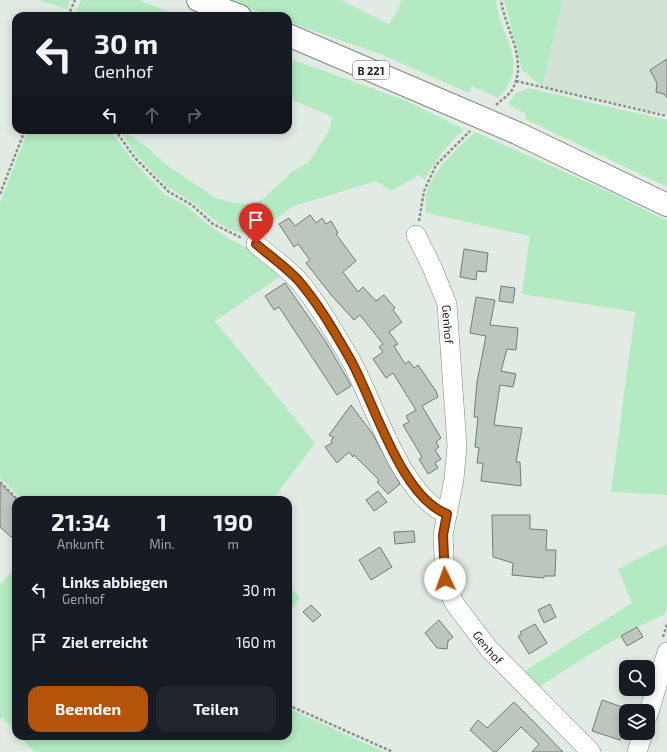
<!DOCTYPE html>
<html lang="de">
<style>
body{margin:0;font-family:"Exo 2",sans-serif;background:#20242c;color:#f1f3f6;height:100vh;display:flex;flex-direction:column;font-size:15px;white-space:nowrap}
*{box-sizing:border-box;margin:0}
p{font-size:13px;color:#9ea1a6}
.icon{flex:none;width:22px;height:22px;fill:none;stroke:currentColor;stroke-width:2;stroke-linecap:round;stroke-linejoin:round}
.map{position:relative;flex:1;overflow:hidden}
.sheet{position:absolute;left:12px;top:496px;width:280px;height:244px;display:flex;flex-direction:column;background:#171b24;border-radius:12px;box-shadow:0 2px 10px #0003}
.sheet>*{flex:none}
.banner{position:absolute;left:12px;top:12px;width:280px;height:122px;border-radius:12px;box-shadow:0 2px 10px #0003;background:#171b24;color:#f1f3f6;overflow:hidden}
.fabs{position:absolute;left:619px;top:660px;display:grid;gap:8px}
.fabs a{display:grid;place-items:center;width:36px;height:36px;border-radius:8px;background:#171b24;box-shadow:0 2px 10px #0003;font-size:20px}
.pin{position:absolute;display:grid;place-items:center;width:34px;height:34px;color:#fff;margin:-41px -17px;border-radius:50% 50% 50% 0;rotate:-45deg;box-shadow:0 0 4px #0007}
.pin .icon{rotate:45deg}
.me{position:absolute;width:44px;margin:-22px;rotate:357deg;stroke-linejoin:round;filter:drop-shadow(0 0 3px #0008)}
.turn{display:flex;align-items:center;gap:14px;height:84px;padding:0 16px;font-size:18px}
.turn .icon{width:52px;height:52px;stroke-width:2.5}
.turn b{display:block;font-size:28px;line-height:34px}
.lanes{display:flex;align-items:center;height:38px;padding:0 16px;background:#0003;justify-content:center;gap:20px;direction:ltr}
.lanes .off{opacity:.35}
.eta{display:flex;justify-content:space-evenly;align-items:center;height:68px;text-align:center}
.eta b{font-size:24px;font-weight:700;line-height:28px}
.primary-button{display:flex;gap:8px;margin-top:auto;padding:8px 16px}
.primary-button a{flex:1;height:46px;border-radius:12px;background:#b45309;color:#fff;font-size:16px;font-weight:700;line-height:46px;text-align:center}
.primary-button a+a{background:#20242c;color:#f1f3f6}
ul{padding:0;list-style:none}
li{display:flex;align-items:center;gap:12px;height:52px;padding:0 16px}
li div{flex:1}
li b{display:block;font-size:15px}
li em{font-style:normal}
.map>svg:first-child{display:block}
.built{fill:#d2e3d6}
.green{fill:#b3eac2}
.building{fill:#bcc6bf;stroke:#737c75}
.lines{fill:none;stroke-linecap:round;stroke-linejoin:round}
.minor-casing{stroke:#7f8881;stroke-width:20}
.major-casing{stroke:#7f8881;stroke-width:24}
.path{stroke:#8a918c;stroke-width:2.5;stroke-dasharray:3 2;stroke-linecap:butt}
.minor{stroke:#fff;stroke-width:19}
.major{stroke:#fff;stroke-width:22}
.major-bridge-casing{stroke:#7f8881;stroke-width:24;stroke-linecap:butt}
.major-bridge{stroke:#fff;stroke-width:22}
.route-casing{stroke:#753606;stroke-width:10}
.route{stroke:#b45309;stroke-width:7}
.labels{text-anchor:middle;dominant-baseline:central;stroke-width:4;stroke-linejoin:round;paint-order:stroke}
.shield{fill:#fff;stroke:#616462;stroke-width:1}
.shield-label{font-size:11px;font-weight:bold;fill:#1d211e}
.street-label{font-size:12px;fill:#1d211e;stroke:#fff}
</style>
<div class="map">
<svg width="667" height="752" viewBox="0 0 667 752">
<rect width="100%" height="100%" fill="#e1ebe4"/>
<!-- built -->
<path class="built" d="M 563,0 L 667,0 L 667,114 L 542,86 Z"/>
<!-- green -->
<g class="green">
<path d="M 39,0 L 70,0 L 67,9 Z"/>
<path d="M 81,0 L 139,0 L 180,16 L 88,16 L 76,11 Z"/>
<path d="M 226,0 L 341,0 L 389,24 L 399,8 L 401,0 L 496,0 C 499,39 533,62 498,98 L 472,86 L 469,93 L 380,54 L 288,22 L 288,16 L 271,16 Z"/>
<path d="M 504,0 L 563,0 L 542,86 L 522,70 Z"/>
<path d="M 288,58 L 404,100 L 464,129 C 447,145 435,160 425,180 L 419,175 L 391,191 L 376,181 L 294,206 L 252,237 L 229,229 L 218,223 L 191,201 L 166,186 L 134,153 L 123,134 L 131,136 L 148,148 L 168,166 L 216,198 L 234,203 L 253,204 L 264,198 L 292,172 L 309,162 L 328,132 L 333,117 L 288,98 Z"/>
<path d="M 528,88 L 667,120 L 667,187 L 525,119 L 526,114 L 508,104 L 515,94 Z"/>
<path d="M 28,130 L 110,130 L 135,163 L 165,195 L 185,205 L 206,223 L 231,240 L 255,251 L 284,274 L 215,321 L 315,443 L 272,500 L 23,500 L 0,478 L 0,203 Z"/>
<path d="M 475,132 L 616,195 L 667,221 L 667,495 L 611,492 L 635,312 L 522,294 L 530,236 L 426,213 C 426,205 425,196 428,188 C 437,166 458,148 475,132 Z"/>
<path d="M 667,544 L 667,607 L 664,615 C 618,634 577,663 534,690 L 520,674 L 632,603 L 618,569 Z"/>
<path d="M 16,567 L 16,732 L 2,717 L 0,719 L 0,585 Z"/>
<path d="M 288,583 L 300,598 L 288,614 Z"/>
<path d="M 288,708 L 384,752 L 34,752 L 20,736 L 288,736 Z"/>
</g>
<!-- building -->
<g class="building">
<path d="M 667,59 L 667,98 L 664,94 L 656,92 L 657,83 L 650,70 Z"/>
<path d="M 310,215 L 316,223 L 322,218 L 326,224 L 331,221 L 338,233 L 336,234 L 356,261 L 343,272 L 358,292 L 363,287 L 376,301 L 384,295 L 395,308 L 393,310 L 402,322 L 389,332 L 398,344 L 394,346 L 405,364 L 409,361 L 414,368 L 418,365 L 436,391 L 438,397 L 422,406 L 441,438 L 436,442 L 439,447 L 435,450 L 441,459 L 435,463 L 438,468 L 428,474 L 419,459 L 422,457 L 403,425 L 409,422 L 406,416 L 416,410 L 393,373 L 386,378 L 373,359 L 383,352 L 379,347 L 383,344 L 360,315 L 354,320 L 332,296 L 306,263 L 310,260 L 298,244 L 294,247 L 279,224 L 289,218 L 295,226 Z"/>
<path d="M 464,249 L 488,253 L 486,272 L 477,271 L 476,280 L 460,277 Z"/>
<path d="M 285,283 L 326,342 L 348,380 L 351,386 L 337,395 L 279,307 L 274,310 L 265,296 Z"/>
<path d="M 501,286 L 515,288 L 513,303 L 499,301 Z"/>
<path d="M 476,297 L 495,300 L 490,325 L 518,328 L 516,350 L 507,349 L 501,371 L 516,374 L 513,387 L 500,385 L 494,425 L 522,428 L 516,462 L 520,462 L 521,486 L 481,481 L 483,463 L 477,463 L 479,448 L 475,447 L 478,417 L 474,417 L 477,382 L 486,336 L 470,333 Z"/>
<path d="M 351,405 L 372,433 L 400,484 L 388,494 L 377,482 L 379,480 L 354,455 L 353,457 L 349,452 L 337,463 L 325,447 L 332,443 L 331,440 L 334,438 L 329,435 Z"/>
<path d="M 0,483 L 16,499 L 16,532 L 11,537 L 0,527 Z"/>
<path d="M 378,491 L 387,502 L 374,511 L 366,500 Z"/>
<path d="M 492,515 L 530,515 L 530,529 L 547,530 L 546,550 L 556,550 L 555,576 L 544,576 L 544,578 L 512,575 L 513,563 L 493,557 Z"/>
<path d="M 414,531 L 415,542 L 395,544 L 394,532 Z"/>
<path d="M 380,547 L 392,567 L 371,580 L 359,560 Z"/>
<path d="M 550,604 L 556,617 L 544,623 L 538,610 Z"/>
<path d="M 311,605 L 321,615 L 313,622 L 303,612 Z"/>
<path d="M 439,620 L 453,637 L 448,641 L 447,649 L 437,648 L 425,633 Z"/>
<path d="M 535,624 L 547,643 L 529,654 L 518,636 L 522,634 L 520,632 Z"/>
<path d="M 637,627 L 643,637 L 627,646 L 621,636 Z"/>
<path d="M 602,700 L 628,709 L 626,711 L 624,723 L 626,723 L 620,740 L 592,731 Z"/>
<path d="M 514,702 L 537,725 L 563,752 L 532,752 L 539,744 L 521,727 L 496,752 L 494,752 L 470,730 L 478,720 L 487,728 Z"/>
</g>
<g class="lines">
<defs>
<g id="minor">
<path id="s1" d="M 416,235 L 432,267 L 447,304 L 457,446 L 454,479 L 443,535 L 445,579 L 454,603 L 489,649 L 591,752"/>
<path d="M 256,244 C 270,256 286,267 298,280 C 318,303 333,331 349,357 C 373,398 400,496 447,514"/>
<path d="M 648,715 L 667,652"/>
<path d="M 637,752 L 643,733"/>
</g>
<g id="major">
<path d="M 198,0 L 240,16"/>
<path d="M 288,35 L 454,106"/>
<path d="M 517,133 L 667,205"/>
</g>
</defs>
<!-- minor casing -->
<use href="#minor" class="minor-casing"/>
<!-- major casing -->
<use href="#major" class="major-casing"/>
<!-- path -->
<g class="path">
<path d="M 68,16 L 75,0"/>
<path d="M 516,81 L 667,116"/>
<path d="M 496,105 C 501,100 508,96 512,90 C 529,61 505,29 501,0"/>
<path d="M 115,130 L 135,158 L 169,192 L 192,205 L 213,224 L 242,238"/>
<path d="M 0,194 L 25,130"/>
<path d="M 419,221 L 424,191 L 436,165 L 470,131"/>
<path d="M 0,482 L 18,500"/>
<path d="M 663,637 L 667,624"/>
<path d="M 288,705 L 393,752"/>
</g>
<!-- minor -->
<use href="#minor" class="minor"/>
<!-- major -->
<use href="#major" class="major"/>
<defs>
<path id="major-bridge" d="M 454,106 L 517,133"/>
</defs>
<!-- major-bridge casing -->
<use href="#major-bridge" class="major-bridge-casing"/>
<!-- major-bridge -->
<use href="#major-bridge" class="major-bridge"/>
</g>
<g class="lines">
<defs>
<path id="route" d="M 256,244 C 270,256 286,267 298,280 C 318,303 334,331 349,357 C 373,398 400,497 447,514 L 443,535 L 445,579"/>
</defs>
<!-- route casing -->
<use href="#route" class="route-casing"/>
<!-- route -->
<use href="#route" class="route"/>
</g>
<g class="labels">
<!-- shield labels -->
<rect class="shield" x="353" y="61" width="36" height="18" rx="3"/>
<g class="shield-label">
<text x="371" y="70">B 221</text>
</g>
<!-- street labels -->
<g class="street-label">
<text stroke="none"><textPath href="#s1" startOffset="96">Genhof</textPath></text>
<text stroke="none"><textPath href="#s1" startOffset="434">Genhof</textPath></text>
</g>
</g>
</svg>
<div class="fabs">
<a><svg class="icon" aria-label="search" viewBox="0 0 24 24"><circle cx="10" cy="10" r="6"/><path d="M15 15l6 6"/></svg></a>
<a><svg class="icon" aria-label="layers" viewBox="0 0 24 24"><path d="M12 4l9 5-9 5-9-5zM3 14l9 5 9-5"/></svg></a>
</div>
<div class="pin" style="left:256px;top:244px;background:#d93025"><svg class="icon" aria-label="arrive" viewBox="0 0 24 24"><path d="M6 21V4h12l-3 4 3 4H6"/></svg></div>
<svg class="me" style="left:445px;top:579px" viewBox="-20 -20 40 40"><circle r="19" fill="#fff"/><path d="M0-13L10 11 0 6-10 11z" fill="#b45309"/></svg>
<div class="banner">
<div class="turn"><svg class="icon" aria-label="left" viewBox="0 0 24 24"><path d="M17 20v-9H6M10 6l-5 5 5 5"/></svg><div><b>30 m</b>Genhof</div></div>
<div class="lanes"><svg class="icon" aria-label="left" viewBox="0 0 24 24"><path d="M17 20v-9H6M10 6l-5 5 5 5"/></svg><svg class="icon off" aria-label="ahead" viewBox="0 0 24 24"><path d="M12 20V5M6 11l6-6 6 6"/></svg><svg class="icon off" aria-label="right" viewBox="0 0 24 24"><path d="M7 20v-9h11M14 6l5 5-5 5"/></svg></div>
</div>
<section class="sheet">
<div class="eta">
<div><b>21:34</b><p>Ankunft</p></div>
<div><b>1</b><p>Min.</p></div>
<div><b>190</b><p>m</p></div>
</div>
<ul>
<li><svg class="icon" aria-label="left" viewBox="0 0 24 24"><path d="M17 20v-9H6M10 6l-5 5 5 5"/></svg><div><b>Links abbiegen</b><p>Genhof</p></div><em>30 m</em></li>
<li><svg class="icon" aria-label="arrive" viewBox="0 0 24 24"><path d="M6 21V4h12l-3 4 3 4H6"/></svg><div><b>Ziel erreicht</b></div><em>160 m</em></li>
</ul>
<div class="primary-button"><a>Beenden</a><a>Teilen</a></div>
</section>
</div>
